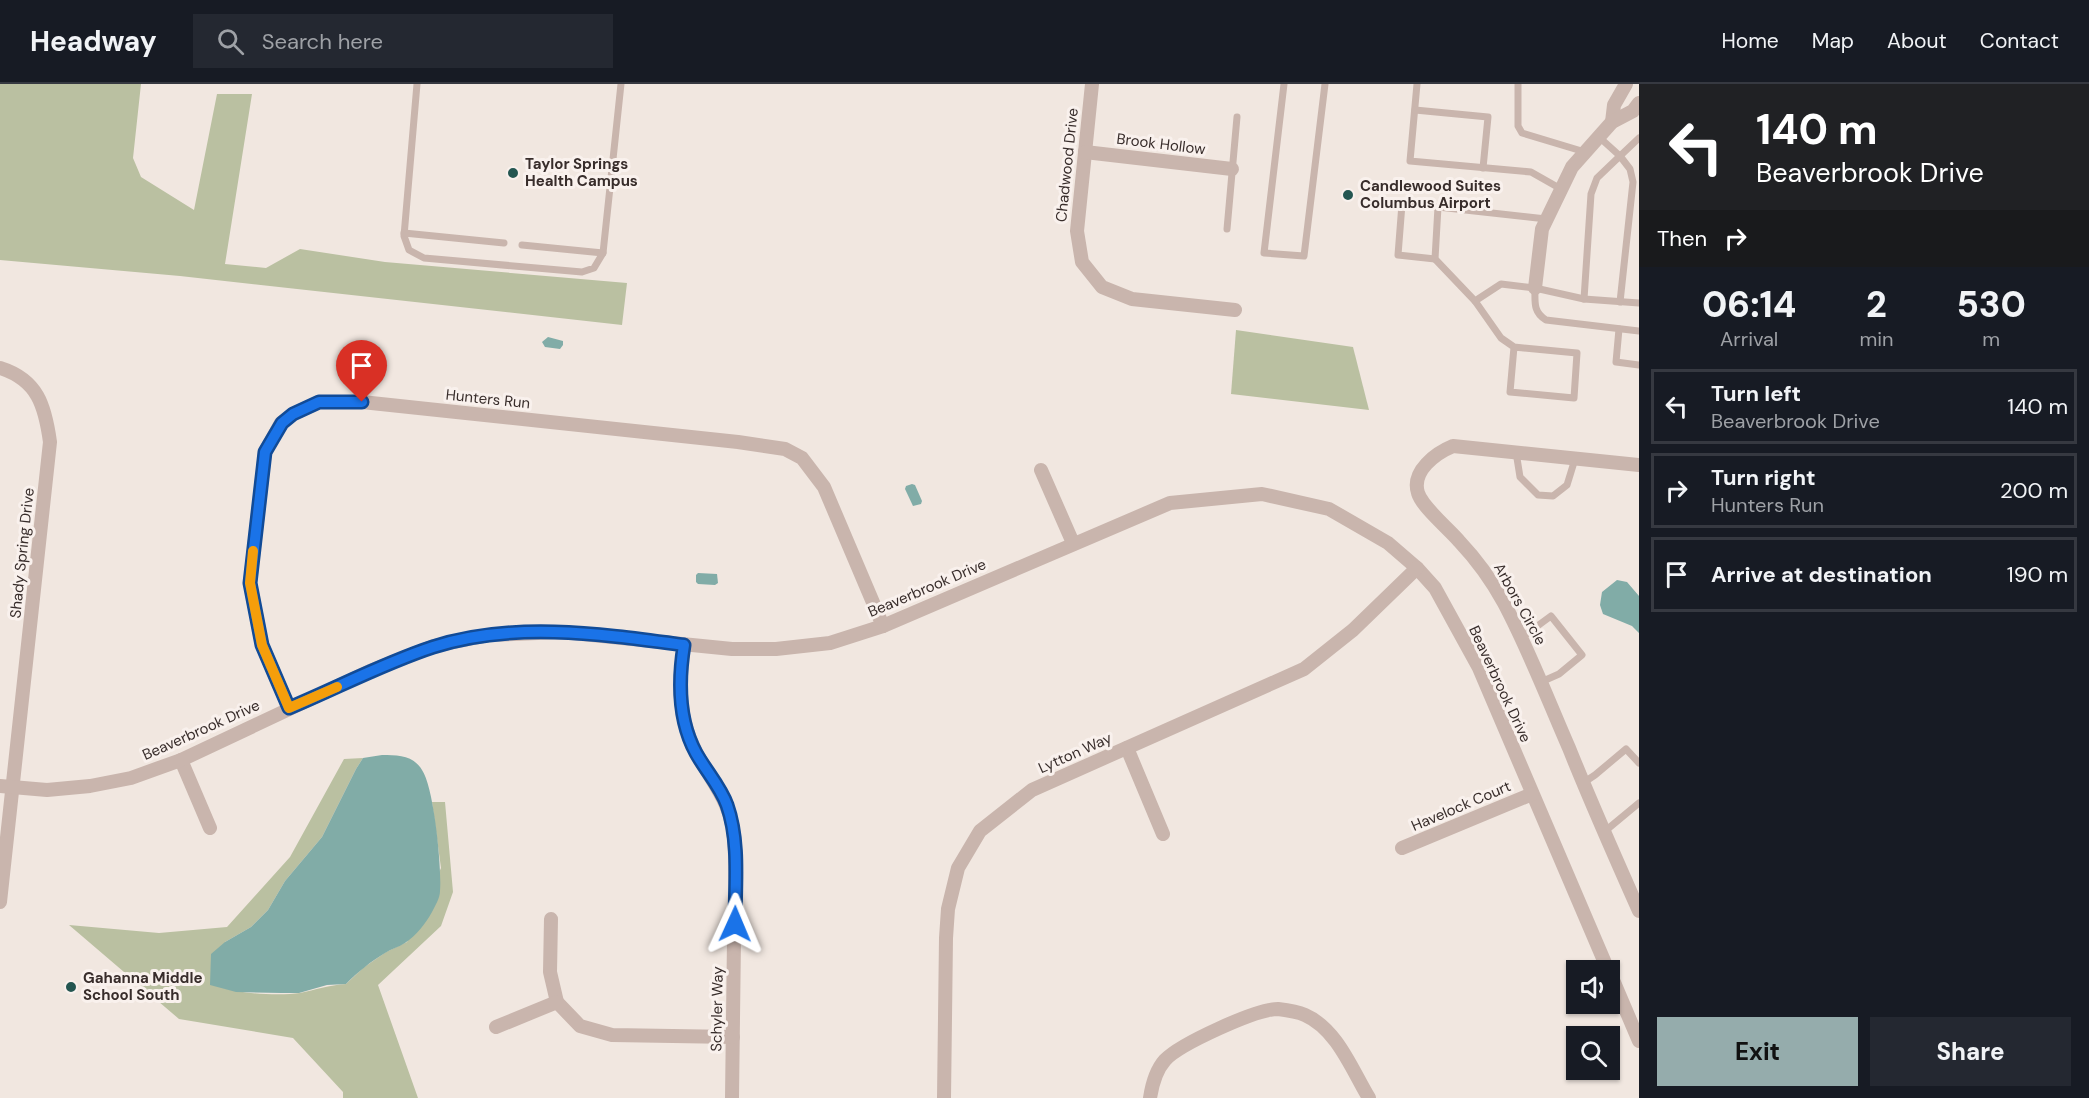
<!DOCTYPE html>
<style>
body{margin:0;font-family:"DM Sans",sans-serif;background:#242831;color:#f1f3f6;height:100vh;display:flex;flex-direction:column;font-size:22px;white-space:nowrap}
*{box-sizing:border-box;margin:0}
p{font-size:20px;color:#9ea1a6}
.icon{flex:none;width:33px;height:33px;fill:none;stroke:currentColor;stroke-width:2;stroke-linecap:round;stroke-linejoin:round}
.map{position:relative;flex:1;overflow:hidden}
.drawer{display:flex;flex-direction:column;background:#171b24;width:450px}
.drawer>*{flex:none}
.guide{background:#202124;color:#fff;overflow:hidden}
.fabs{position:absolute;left:1566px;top:876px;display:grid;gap:12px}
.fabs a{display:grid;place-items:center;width:54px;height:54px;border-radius:0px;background:#171b24;box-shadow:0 2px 4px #0004;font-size:30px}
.pin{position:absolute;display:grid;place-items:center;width:51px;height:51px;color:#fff;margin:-62px -26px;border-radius:50% 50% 50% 0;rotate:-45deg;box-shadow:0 0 6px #0007}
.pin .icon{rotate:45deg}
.me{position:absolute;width:66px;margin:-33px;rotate:1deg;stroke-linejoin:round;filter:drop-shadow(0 0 4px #0008)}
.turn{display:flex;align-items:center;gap:21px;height:126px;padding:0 18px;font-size:27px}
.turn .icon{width:78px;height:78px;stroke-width:2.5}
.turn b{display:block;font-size:42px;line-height:51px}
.then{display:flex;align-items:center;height:57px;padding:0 18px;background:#0003;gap:12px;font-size:22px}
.eta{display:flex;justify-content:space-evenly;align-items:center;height:102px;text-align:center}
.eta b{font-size:36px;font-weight:800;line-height:42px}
.button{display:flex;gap:12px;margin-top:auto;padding:12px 18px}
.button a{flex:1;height:69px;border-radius:0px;background:#95acac;color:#111;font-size:24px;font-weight:800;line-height:69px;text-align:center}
.button a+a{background:#242831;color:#f1f3f6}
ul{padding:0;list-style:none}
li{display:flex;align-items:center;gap:18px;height:75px;margin:0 12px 9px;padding:0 6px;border:3px solid #363941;border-radius:0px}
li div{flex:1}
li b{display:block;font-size:22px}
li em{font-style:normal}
header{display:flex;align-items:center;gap:36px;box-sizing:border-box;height:84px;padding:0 30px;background:#171b24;border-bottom:2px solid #363941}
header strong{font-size:28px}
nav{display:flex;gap:33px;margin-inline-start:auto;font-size:21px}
.search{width:420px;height:54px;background:#242831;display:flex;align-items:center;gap:15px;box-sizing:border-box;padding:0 21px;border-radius:0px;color:#9ea1a6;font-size:22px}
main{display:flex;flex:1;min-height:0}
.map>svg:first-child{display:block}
.green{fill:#bac0a1}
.water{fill:#81aca7}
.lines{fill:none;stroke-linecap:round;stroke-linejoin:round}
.lane{stroke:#c9b5ad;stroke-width:7}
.street{stroke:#c9b5ad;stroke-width:14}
.route-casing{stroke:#114b97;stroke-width:15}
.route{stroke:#1a73e8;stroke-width:10}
.slow{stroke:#f59e0b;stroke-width:10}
.poi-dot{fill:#245651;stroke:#f9f1ed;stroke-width:2}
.labels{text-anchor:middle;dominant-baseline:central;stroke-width:6;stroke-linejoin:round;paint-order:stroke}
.street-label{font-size:15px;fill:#382d2b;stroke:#f9f1ed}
.poi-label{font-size:15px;font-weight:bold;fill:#382d2b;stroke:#f9f1ed;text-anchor:start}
</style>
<header>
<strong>Headway</strong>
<div class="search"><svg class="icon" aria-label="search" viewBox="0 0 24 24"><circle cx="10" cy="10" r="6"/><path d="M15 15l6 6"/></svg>Search here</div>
<nav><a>Home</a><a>Map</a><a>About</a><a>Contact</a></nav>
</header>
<main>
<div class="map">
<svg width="1639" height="1014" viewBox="0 0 1639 1014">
<rect width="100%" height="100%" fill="#f1e7e0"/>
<!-- green -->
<g class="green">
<path d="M 0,0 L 141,0 L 133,74 L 141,93 L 194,126 L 217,10 L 252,10 L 225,180 L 266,184 L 300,165 L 385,178 L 627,199 L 622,241 L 180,192 L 0,176 Z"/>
<path d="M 1236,246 L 1353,263 L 1369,326 L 1231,310 Z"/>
<path d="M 363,674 L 356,685 L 322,753 L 285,797 L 268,826 L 251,843 L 225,858 L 221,903 C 240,910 280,912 300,909 C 315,906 329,901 346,900 L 363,884 L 386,868 L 407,858 L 441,784 L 432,718 L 445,718 L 453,808 L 441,842 L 378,901 L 418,1014 L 343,1014 L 343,1008 L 293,954 L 179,935 L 69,841 L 159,849 L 227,843 L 290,773 L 344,675 Z"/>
</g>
<!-- water -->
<g class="water">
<path d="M 548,253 L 563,257 L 563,261 L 560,265 L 545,263 L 542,258 Z"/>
<path d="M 912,400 L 915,401 L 922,417 L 921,420 L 913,422 L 905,405 L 906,402 Z"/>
<path d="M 698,489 L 717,490 L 718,499 L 715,501 L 698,500 L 696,498 L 696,491 Z"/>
<path d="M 1617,496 L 1627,498 L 1639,512 L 1639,549 L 1632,542 L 1603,530 L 1600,521 L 1602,508 Z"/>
<path d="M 382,671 C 398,671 413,671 422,686 C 434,703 442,785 440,807 C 440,814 435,822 432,828 C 426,839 416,852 405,859 C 399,863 391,865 385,869 C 370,878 358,888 346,900 L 327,901 L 299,909 L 282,909 L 236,908 L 210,901 L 211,870 L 225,858 L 251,843 L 268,826 L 285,797 L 322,753 L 356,685 L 363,674 Z"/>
</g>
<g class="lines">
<!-- lane -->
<g class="lane">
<path d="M 417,0 L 404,152 L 409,166 L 424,174 L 582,188 L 594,184 L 603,169 L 621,0"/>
<path d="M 1284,0 L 1264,169 L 1304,172 L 1325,0"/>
<path d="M 1417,0 L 1410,77 L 1531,88 L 1561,105"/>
<path d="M 1518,0 L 1518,42 L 1522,49 L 1585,68"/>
<path d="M 1415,26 L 1488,33 L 1483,84"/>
<path d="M 1599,53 L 1620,72 L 1639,54"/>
<path d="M 1546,135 L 1438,123 L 1435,175 L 1475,217 L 1501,200 L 1535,204 L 1584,215 L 1639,219"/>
<path d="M 1227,145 L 1237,33"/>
<path d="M 404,149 L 504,159"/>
<path d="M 522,161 L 603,169"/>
<path d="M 1435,175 L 1398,171 L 1402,120 L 1438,123"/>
<path d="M 1535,204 C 1535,218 1533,228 1546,236 L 1639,247"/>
<path d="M 1584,215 L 1591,110 L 1597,94 L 1620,72 L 1630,85 L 1633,98 L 1620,218"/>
<path d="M 1475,217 L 1501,254 L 1514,263 L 1510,308 L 1574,314 L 1577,269 L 1514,263"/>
<path d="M 1619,245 L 1616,278 L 1639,281"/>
<path d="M 1516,368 L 1520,393 L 1538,411 L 1553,412 L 1567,401 L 1575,375"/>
<path d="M 1521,554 L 1551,532 L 1582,571 L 1559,590 L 1541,598"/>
<path d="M 1583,699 L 1595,691 L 1626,665 L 1639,679"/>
<path d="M 1604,748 L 1639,719"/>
</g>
<!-- street -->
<g class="street">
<path d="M 1092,0 L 1077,147 L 1082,178 L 1102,203 L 1132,215 L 1235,226"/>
<path d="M 1612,38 L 1614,21 L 1626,0"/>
<path d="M 1085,68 L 1232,85"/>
<path d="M 1535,204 L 1542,145 L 1572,83 L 1612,38 L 1633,27 L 1639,19"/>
<path d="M 0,284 C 38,296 45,322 50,358 L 0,818"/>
<path d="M 1639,381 L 1453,362 C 1436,369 1411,387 1418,409 C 1422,423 1449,445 1459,457 C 1476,475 1492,497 1504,519 C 1529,566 1548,616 1569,664 C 1591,719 1615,773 1639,827"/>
<path d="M 1041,386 L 1073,459"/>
<path d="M 684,561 C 678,598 678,634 696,668 C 712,699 731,717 734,754 C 737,787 735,821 734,855 C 733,908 733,961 732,1014"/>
<path d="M 289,624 L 262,561 L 250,499 L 265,368 L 281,339 L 293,330 L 319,318 L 362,318 L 738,358 L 785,365 L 802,374 L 824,403 L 883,542"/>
<path d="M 1127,664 L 1163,750"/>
<path d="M 181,676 L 210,744"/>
<path d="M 0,702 L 47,706 L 90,702 L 131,694 L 181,676 L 370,587 L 434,562 L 489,551 L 562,548 L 732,565 L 776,565 L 830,559 L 883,542 L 1170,419 L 1262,410 L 1329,425 L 1388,459 L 1417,484 L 1435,504 L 1479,584 L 1608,886"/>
<path d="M 1402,764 L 1532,710"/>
<path d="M 551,835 L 550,888 L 557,918"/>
<path d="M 1610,889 L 1639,957"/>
<path d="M 496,943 L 557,918 L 580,942 L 612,951 L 733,953"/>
<path d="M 944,1014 L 946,854 L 948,825 L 958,784 L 980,747 L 1032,706 L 1304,585 L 1353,546 L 1417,484"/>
<path d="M 1150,1014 C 1152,1001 1156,986 1165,976 C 1180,960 1256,925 1278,925 C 1286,926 1298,928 1305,931 C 1337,945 1352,986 1369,1014"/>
</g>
</g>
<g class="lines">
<defs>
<path id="route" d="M 362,318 L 319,318 L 293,330 L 282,339 L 265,368 L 250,499 L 262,561 L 289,624 C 337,604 384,579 433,563 C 513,537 602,550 684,561 C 678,598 678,636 696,669 C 706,687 720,702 727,721 C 740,758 735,801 735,840"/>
</defs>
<!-- route casing -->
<use href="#route" class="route-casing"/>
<!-- route -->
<use href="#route" class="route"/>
<!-- slow -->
<path class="slow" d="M 253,467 L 250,499 L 262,561 L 289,624 L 337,603"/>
</g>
<!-- markers -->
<g class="poi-dot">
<circle cx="513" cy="89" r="6"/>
<circle cx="1348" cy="111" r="6"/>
<circle cx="71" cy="903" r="6"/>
</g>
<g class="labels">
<!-- street labels -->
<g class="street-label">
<text transform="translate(1161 60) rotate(7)">Brook Hollow</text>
<text transform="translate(1067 81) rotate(-84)">Chadwood Drive</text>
<text transform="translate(488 315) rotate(6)">Hunters Run</text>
<text transform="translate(22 469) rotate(-84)">Shady Spring Drive</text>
<text transform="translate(927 504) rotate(-23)">Beaverbrook Drive</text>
<text transform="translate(1520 520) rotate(61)">Arbors Circle</text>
<text transform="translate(1500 600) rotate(65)">Beaverbrook Drive</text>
<text transform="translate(201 646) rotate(-24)">Beaverbrook Drive</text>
<text transform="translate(1075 669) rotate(-24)">Lytton Way</text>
<text transform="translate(1461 722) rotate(-23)">Havelock Court</text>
<text transform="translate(717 925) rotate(-89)">Schyler Way</text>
</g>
<!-- poi labels -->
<g class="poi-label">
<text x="525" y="80">Taylor Springs<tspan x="525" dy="17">Health Campus</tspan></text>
<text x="1360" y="102">Candlewood Suites<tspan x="1360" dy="17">Columbus Airport</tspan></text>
<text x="83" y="894">Gahanna Middle<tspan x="83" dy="17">School South</tspan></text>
</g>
</g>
</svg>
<div class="fabs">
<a><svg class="icon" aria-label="sound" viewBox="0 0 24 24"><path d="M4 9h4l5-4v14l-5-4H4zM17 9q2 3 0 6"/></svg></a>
<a><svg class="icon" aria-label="search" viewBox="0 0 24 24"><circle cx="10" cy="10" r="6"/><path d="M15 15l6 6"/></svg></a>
</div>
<div class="pin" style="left:362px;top:318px;background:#d93025"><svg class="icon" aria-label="arrive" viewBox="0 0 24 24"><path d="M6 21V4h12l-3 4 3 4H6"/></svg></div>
<svg class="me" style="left:735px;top:840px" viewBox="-20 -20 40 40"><path d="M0-17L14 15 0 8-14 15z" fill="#1a73e8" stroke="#fff" stroke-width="4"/></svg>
</div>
<section class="drawer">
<div class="guide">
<div class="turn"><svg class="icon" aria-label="left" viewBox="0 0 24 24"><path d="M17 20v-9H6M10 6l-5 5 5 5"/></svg><div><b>140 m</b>Beaverbrook Drive</div></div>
<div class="then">Then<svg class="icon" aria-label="right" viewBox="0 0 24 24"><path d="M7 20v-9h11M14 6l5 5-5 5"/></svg></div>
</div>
<div class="eta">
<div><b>06:14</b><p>Arrival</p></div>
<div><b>2</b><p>min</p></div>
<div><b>530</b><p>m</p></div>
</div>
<ul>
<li><svg class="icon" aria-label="left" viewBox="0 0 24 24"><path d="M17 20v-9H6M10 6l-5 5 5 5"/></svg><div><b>Turn left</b><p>Beaverbrook Drive</p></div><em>140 m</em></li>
<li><svg class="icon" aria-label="right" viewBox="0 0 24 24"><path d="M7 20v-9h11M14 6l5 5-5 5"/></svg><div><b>Turn right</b><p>Hunters Run</p></div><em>200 m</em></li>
<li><svg class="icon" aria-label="arrive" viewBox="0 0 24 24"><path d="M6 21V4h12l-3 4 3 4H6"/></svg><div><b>Arrive at destination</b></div><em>190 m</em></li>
</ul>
<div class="button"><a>Exit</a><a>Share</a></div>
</section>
</main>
